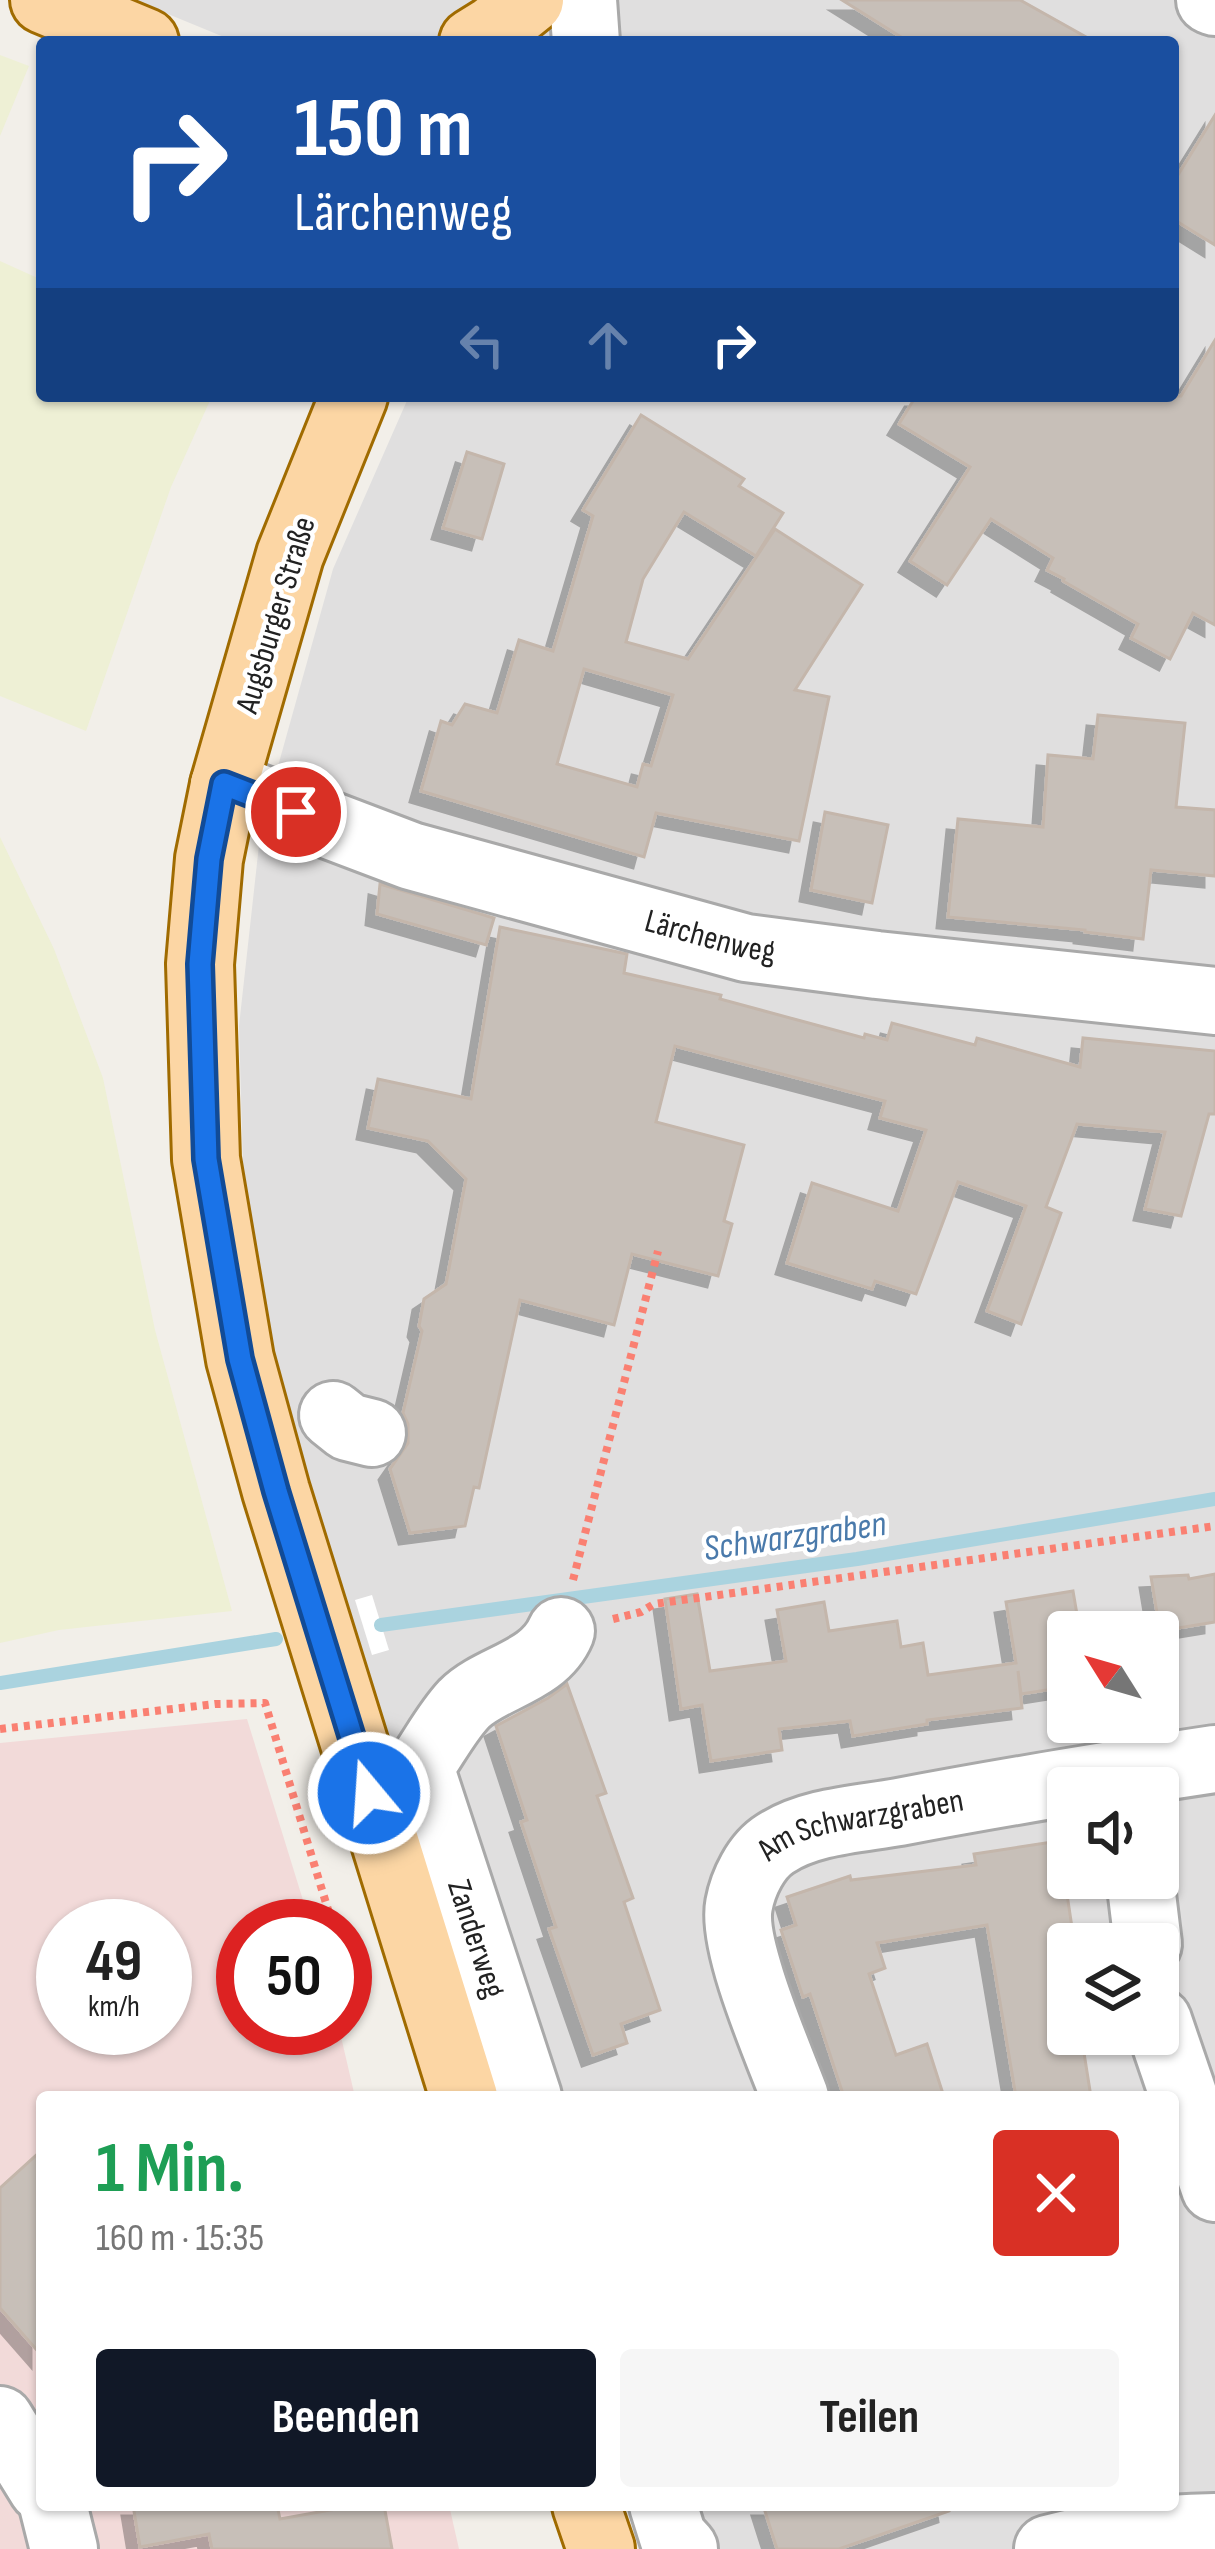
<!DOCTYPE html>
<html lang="de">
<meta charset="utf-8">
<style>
body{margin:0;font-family:"Sofia Sans Condensed",sans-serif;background:#f6f6f6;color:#222;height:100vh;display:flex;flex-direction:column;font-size:45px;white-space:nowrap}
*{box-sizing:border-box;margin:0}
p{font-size:39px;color:#767676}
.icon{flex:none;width:66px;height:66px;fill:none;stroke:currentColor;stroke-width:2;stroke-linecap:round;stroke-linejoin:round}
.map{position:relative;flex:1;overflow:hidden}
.drawer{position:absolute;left:36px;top:2091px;width:1143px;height:420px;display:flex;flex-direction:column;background:#fff;border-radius:12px;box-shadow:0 3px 9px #0004}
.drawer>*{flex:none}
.banner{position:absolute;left:36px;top:36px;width:1143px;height:366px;border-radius:12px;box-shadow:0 3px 9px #0004;background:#1a4fa0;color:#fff;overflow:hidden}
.needle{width:78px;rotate:307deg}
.fabs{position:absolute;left:1047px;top:1611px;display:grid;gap:24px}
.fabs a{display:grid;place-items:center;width:132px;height:132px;border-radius:12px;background:#fff;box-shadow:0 3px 9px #0004;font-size:60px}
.speed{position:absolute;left:36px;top:1899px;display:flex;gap:24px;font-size:60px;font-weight:700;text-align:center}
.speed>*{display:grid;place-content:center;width:156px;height:156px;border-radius:50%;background:#fff;box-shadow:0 3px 9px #0004;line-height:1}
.speed small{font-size:30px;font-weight:400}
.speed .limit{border:18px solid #d22;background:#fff;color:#111}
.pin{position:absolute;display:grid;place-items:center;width:102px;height:102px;color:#fff;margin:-51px;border:6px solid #fff;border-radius:50%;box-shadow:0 3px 12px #0007}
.me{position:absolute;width:132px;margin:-66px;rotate:342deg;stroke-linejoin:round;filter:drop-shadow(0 0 9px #0008)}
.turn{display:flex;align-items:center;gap:42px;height:252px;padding:0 60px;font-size:54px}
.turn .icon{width:156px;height:156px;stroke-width:2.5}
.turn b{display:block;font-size:84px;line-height:102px}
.lanes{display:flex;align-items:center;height:114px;padding:0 60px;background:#0003;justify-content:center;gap:60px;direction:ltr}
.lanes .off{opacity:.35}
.round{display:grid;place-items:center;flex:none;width:126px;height:126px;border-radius:12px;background:#f6f6f6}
.head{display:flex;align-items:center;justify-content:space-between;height:204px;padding:0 60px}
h1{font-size:72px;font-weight:700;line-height:90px;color:#1e9e55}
.cta{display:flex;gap:24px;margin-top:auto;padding:24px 60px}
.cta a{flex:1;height:138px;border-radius:12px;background:#111827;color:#fff;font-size:48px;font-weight:700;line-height:138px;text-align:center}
.cta a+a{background:#f6f6f6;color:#222}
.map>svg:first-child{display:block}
.residential{fill:#e0dfdf;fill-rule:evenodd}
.commercial{fill:#f2dad9;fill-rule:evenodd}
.farmland{fill:#eef0d5}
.pier{fill:#fff}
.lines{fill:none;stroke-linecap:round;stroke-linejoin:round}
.stream{stroke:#aad3df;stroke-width:14}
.building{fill:#c7bfb8;stroke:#c4b6ab;stroke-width:3;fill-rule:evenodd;filter:url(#shadow)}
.minor-casing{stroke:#a9a9a9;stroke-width:72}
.major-casing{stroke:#a06b00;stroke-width:72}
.path{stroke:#fa8072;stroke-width:8;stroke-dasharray:6 6;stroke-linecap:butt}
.minor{stroke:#fff;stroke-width:66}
.major{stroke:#fcd6a4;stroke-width:66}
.route-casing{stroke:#114b97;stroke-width:30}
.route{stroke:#1a73e8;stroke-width:21}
.labels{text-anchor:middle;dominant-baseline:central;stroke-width:9;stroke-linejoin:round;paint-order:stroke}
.street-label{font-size:33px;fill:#222;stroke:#fff}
.water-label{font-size:36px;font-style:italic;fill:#4a7aab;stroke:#fff}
</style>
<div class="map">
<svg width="1215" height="2549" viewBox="0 0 1215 2549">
<defs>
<filter id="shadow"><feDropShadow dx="-11" dy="11" stdDeviation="0" flood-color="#0004"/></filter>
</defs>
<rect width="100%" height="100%" fill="#f2efe9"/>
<!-- residential -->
<path class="residential" d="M 134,0 L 1215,0 L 1215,2549 L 649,2549 L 634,2505 L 1173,2505 L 1173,2097 L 497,2097 L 290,1437 L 245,1236 L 239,1026 L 261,827 L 333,569 L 409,396 L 1173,396 L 1173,42 L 236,42 ZM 1068,1632 L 1158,1632 L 1158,1722 L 1068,1722 ZM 1068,1788 L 1158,1788 L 1158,1878 L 1068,1878 ZM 1068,1944 L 1158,1944 L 1158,2034 L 1068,2034 Z"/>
<!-- commercial -->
<path class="commercial" d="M 247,1719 L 311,1926 L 243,1926 L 243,2028 L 339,2028 L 355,2097 L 42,2097 L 42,2505 L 449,2505 L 459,2549 L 0,2549 L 0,1743 ZM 63,1926 L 165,1926 L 165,2028 L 63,2028 Z"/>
<!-- farmland -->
<g class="farmland">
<path d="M 0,55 L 29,66 L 0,136 Z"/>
<path d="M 0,261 L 42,280 L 42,396 L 212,396 L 171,487 L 86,731 L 0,696 Z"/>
<path d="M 0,837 L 54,949 L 103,1078 L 155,1330 L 232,1611 L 59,1630 L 0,1643 Z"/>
</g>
<!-- pier -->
<path class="pier" d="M 372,1595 L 389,1650 L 372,1655 L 355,1600 Z"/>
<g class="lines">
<!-- stream -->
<g class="stream">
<path d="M 381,1625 L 857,1559 L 1215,1499"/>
<path d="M 0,1683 L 276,1639"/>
</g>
</g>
<!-- building -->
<g class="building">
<path d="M 842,0 L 1020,0 L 1095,42 L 909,42 Z"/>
<path d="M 1215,115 L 1215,245 L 1173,219 L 1173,183 Z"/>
<path d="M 1215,340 L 1215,625 L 1193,613 L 1170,659 L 1131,638 L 1138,624 L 1063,581 L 1064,579 L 1047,570 L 1053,558 L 991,519 L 947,585 L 910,561 L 970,467 L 899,424 L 916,396 L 1181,396 Z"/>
<path d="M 641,415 L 744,479 L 739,486 L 783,513 L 756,556 L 684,512 L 643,579 L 626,642 L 688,659 L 775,529 L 862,585 L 795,690 L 829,697 L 799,841 L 656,813 L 644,857 L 421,791 L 441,721 L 452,725 L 465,704 L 497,713 L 519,640 L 553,651 L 593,516 L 583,510 ZM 584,669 L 673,695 L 651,766 L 643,764 L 637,787 L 557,764 Z"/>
<path d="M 467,452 L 504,464 L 482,539 L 443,528 Z"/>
<path d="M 1098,715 L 1185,723 L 1176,807 L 1215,810 L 1215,876 L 1151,870 L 1143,939 L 1085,932 L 1085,930 L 948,917 L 958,819 L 1043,827 L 1048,755 L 1093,759 Z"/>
<path d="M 825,812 L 888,825 L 872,903 L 811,890 Z"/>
<path d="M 380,884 L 494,918 L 486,945 L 377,914 Z"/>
<path d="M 500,927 L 627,954 L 624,973 L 721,995 L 720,999 L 864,1038 L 865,1034 L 887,1040 L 892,1023 L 975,1045 L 977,1038 L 1080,1067 L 1083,1038 L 1215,1051 L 1215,1114 L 1209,1114 L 1181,1216 L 1145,1209 L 1165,1132 L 1077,1124 L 1046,1207 L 1061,1213 L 1021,1324 L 987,1311 L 1026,1206 L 958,1182 L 916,1294 L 875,1281 L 872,1289 L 787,1263 L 812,1183 L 898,1211 L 926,1130 L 880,1118 L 885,1101 L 675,1046 L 656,1122 L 744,1145 L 724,1221 L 732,1224 L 718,1276 L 632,1254 L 614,1325 L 520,1300 L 479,1488 L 474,1487 L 465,1526 L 410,1533 L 390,1469 L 408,1443 L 408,1424 L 403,1413 L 422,1331 L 419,1326 L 424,1299 L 446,1284 L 466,1179 L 428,1141 L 368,1128 L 378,1079 L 471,1099 Z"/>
<path d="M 1215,1574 L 1215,1622 L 1160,1631 L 1151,1577 L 1188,1575 L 1189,1579 Z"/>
<path d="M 1073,1591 L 1080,1632 L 1068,1632 L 1068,1672 L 1060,1688 L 1021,1694 L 1018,1671 L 1022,1708 L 927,1720 L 927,1724 L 853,1736 L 850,1721 L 779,1729 L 782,1750 L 711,1761 L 702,1705 L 681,1709 L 665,1599 L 697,1594 L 710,1671 L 786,1661 L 777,1610 L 824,1602 L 829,1631 L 897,1621 L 901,1647 L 923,1643 L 928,1675 L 1016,1663 L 1006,1602 Z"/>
<path d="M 567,1684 L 606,1793 L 597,1796 L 633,1898 L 624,1902 L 660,2010 L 621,2024 L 627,2043 L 593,2055 L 549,1929 L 556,1927 L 521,1822 L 527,1820 L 496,1726 L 548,1698 Z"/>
<path d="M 1059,1841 L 1073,1934 L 1068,1935 L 1068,2034 L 1081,2034 L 1091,2097 L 1016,2097 L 987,1925 L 877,1943 L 885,1968 L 869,1974 L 896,2055 L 927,2044 L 944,2097 L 844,2097 L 810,1994 L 803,1997 L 781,1930 L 796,1925 L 787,1897 L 850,1876 L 851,1880 L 976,1865 L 974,1854 Z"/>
<path d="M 42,2150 L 42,2356 L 0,2308 L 0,2188 Z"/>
<path d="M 133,2505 L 277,2505 L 280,2519 L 358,2505 L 384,2505 L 392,2549 L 212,2549 L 209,2534 L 140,2547 Z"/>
<path d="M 763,2505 L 948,2505 L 949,2511 L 839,2549 L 777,2549 Z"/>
</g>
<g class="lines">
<defs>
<g id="minor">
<path d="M 583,0 L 586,42"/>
<path d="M 1210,0 L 1215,2"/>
<path id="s1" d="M 224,785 L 411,856 L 746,948 L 877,965 L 1215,1001"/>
<path d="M 333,1415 L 348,1427 L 372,1433"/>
<path d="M 1140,1878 L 1148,1944"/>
<path d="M 1158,2021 L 1215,2188"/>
<path d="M 528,2097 L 420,1767 C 434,1747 447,1722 464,1704 C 491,1677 544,1672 561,1631"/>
<path id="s2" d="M 795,2097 C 779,2054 731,1946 739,1905 C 743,1883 756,1856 775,1844 C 810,1821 859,1819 899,1812 C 1004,1792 1109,1775 1215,1759"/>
<path d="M 0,2420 L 42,2488"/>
<path d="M 53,2505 L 64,2549"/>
<path d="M 663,2505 L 673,2537 L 684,2549"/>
<path d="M 1048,2549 C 1104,2534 1158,2528 1215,2527"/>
</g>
<g id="major">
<path d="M 44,0 L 145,42"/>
<path d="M 473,42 L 494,29 L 530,0"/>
<path d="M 354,396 L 290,555 L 224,785 L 209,859 L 200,964 L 206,1159 L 240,1359 L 276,1491 L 464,2097"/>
<path d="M 586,2505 L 601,2549"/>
</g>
</defs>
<!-- minor casing -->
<use href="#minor" class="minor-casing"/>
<!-- major casing -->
<use href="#major" class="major-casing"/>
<!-- path -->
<g class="path">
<path d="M 573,1580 L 658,1251"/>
<path d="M 613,1619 L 641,1612 L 654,1604 L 1215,1526"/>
<path d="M 0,1729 L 215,1704 L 265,1703 L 333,1926"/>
</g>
<!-- minor -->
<use href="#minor" class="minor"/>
<!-- major -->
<use href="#major" class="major"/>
</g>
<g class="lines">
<defs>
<path id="route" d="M 296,812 L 224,784 L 209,859 L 200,964 L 206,1159 L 240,1359 L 276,1491 L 369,1793"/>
</defs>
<!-- route casing -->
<use href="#route" class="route-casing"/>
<!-- route -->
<use href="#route" class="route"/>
</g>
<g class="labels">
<!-- street labels -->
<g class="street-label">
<text transform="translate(276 615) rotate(-73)">Augsburger Straße</text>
<text stroke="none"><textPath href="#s1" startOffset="510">Lärchenweg</textPath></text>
<text stroke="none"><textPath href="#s2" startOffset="363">Am Schwarzgraben</textPath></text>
<text transform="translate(476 1939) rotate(72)">Zanderweg</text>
</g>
<!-- water labels -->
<g class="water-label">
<text transform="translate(795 1537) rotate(-8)">Schwarzgraben</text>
</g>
</g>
</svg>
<div class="fabs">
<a><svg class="needle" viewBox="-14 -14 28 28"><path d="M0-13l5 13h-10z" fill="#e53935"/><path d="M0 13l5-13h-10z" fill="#767676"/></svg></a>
<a><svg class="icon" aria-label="sound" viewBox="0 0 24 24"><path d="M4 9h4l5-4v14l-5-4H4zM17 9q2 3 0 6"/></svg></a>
<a><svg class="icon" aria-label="layers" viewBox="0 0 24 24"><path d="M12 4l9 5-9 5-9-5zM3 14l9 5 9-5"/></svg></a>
</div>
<div class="speed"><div>49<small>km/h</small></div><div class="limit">50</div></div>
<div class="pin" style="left:296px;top:812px;background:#d93025"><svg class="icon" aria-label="arrive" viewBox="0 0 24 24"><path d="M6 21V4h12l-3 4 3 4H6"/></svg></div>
<svg class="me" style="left:369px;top:1793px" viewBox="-20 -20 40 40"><circle r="17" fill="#1a73e8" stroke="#fff" stroke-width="3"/><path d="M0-11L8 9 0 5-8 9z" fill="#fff"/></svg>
<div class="banner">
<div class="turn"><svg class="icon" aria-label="right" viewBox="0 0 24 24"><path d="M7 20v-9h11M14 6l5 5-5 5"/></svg><div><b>150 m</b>Lärchenweg</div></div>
<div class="lanes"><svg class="icon off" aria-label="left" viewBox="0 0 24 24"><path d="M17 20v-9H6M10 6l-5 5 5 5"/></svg><svg class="icon off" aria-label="ahead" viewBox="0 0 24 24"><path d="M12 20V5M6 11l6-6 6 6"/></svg><svg class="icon" aria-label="right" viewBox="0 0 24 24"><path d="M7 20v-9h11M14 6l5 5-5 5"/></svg></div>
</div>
<section class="drawer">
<div class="head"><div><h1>1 Min.</h1><p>160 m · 15:35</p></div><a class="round" style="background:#d93025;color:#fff"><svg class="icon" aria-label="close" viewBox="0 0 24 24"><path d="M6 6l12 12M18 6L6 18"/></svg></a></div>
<div class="cta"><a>Beenden</a><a>Teilen</a></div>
</section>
</div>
